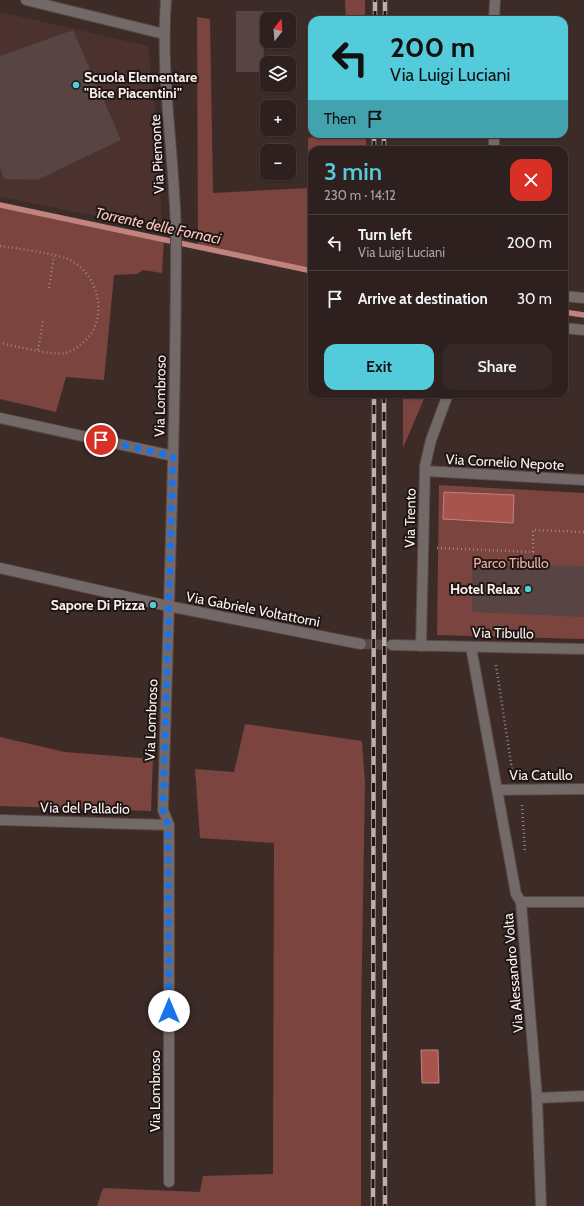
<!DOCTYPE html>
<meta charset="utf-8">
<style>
body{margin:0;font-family:Cabin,sans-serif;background:#362827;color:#f1f3f6;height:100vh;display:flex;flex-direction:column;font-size:15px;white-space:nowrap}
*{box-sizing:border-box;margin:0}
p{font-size:13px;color:#a7a3a4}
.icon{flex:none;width:22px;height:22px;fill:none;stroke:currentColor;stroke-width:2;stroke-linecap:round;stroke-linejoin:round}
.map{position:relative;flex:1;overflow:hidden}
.side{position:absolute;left:308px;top:146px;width:260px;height:252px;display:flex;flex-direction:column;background:#2e201e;border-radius:12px;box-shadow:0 1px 3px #0004,0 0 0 1px #493e3c}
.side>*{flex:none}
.top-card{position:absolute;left:308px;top:16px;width:260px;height:122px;border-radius:12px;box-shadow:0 1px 3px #0004,0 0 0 1px #493e3c;background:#53cbda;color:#111;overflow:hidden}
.needle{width:26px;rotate:17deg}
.fabs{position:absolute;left:260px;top:12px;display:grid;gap:8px}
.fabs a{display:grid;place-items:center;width:36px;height:36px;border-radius:8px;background:#2e201e;box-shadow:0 1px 3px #0004,0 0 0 1px #493e3c;font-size:20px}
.pin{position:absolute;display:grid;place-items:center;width:34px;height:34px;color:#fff;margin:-17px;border:2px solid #fff;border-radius:50%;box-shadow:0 1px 4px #0007}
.me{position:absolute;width:44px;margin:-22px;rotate:0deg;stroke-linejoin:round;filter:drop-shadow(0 0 3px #0008)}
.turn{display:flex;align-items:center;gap:14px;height:84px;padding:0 16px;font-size:18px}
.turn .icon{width:52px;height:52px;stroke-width:2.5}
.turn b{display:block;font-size:28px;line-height:34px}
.then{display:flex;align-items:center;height:38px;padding:0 16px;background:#0003;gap:8px;font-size:15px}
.round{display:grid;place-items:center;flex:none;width:42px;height:42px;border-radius:12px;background:#362827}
.head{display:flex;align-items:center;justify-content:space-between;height:68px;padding:0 16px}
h1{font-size:24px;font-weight:600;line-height:30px;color:#53cbda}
.action{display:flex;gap:8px;margin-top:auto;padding:8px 16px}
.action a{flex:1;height:46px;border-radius:12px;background:#53cbda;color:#111;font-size:16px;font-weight:600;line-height:46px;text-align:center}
.action a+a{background:#362827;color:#f1f3f6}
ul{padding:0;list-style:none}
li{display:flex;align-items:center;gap:12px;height:56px;padding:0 16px;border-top:1px solid #493e3c}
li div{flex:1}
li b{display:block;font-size:15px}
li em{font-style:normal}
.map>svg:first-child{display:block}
.built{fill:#4b322f}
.green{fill:#7b443e}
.water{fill:#a7544d;stroke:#c1837e}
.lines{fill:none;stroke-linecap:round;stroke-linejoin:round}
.stream{stroke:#c1837e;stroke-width:5.5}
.building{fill:#584442}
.street-tunnel{stroke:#5a4946;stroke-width:10;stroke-dasharray:10 5;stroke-linecap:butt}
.street-casing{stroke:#584744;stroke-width:12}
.path{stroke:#968784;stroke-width:2.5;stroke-dasharray:1 3;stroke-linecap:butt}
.street{stroke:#736968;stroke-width:10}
.rail-casing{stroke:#bdafac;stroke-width:4.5}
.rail{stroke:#1e1614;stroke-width:3;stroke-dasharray:9;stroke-linecap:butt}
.route{stroke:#1a73e8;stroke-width:7;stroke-dasharray:0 12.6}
.poi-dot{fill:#53cbda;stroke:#1e1614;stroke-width:1.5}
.labels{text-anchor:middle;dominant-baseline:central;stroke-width:4;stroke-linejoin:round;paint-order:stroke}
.poi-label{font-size:14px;font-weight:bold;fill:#fdf1ef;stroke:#1e1614;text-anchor:end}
.street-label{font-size:14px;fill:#fdf1ef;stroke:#1e1614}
.park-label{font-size:14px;fill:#f3ada5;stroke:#1e1614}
.water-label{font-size:15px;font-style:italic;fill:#f7c7c1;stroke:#1e1614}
</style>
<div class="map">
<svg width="584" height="1206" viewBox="0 0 584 1206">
<rect width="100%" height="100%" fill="#3d2b28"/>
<!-- built -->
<path class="built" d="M 0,12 L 148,46 L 157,123 L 162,229 L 0,197 Z"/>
<!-- green -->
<g class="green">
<path d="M 345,0 L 365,0 L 365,20 L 346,20 Z"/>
<path d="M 197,17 L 210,19 L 213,193 L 309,188 L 308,138 L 318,136 L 318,134 L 366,134 L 366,150 L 312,150 L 312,271 L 198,247 Z"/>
<path d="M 0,205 L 164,240 L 162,273 L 143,270 L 137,274 L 114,275 L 104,380 L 66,377 L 56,412 L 0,399 Z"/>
<path d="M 403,394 L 426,394 L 403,448 Z"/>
<path d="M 439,485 L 584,493 L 584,639 L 437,635 Z"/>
<path d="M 245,724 L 362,741 L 365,782 L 361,1021 L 361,1206 L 97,1206 L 103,1188 L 200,1192 L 203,1176 L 273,1174 L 274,843 L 200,838 L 195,769 L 234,772 Z"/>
<path d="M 0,737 L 65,752 L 153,759 L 151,811 L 0,806 Z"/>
</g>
<!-- water -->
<g class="water">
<path d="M 444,492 L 514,495 L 513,523 L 443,519 Z"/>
<path d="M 421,1050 L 438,1050 L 439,1083 L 422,1083 Z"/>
</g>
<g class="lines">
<!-- stream -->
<g class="stream">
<path d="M 0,205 L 312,271"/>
<path d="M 564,312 L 584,315"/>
</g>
</g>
<!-- building -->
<g class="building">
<path d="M 236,11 L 263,11 L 264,72 L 236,72 Z"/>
<path d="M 73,30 L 121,140 L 37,180 L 4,179 L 0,168 L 0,56 Z"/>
<path d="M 472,564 L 584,566 L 584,617 L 472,612 Z"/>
</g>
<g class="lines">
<!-- street-tunnel -->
<path class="street-tunnel" d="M 361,644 L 392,645"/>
<defs>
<g id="street">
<path d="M 26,0 L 164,34"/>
<path d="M 166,0 C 160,79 175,157 176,236 C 176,427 168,619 163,810 L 169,825 L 169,1182"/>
<path d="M 494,20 L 495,0"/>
<path d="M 494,150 L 494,134"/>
<path d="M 564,296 L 584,298"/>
<path d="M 564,328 L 584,330"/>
<path d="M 0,418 L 173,456"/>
<path d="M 425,471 L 584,480"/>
<path d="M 0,568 L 168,606 L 361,644"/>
<path d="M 392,645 L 584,649"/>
<path d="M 421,646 L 425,466 L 431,440 L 448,394"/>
<path d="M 471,647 L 516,894 L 521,902 L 537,1098 L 541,1206"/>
<path d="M 497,790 L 584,789"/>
<path d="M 0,820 L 169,825"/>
<path d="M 521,902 L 584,902"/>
<path d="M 537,1098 L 584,1096"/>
</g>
</defs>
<!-- street casing -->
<use href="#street" class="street-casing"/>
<!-- path -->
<g class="path">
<path d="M 0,246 C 18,249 58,253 72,261 C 102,279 109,324 80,345 C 76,348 71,352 66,353 C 53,356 15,346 0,343"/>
<path d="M 49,288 L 54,256"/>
<path d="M 38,350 L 43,321"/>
<path d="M 437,548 L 533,552 L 533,530 L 584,532"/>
<path d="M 496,665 L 513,776"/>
<path d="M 522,805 L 525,853"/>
</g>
<!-- street -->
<use href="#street" class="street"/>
<defs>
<g id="rail">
<path d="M 375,20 L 375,0"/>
<path d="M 385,20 L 385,0"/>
<path d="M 374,150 L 374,134"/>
<path d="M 384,150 L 384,134"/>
<path d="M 384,394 L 385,1206"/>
<path d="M 373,1206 L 374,394"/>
</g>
</defs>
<!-- rail casing -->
<use href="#rail" class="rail-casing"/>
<!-- rail -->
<use href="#rail" class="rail"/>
</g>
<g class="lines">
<!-- route -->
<path class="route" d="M 101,440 L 173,456 L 163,810 L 168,825 L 169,1011"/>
</g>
<!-- markers -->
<g class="poi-dot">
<circle cx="76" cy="85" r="4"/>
<circle cx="528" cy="589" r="4"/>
<circle cx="153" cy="605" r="4"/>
</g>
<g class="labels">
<!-- poi labels -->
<g class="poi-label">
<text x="84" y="77" text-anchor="start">Scuola Elementare<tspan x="84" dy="16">"Bice Piacentini"</tspan></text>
<text x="520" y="589">Hotel Relax</text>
<text x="145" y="605">Sapore Di Pizza</text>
</g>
<!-- street labels -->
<g class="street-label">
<text transform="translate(157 154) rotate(-93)">Via Piemonte</text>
<text transform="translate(160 396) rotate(-89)">Via Lombroso</text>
<text transform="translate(505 462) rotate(3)">Via Cornelio Nepote</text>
<text transform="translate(410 518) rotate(-89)">Via Trento</text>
<text transform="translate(253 609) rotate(11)">Via Gabriele Voltattorni</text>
<text transform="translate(503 633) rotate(1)">Via Tibullo</text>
<text transform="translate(151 720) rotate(-88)">Via Lombroso</text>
<text x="541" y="775">Via Catullo</text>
<text transform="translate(85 808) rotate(1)">Via del Palladio</text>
<text transform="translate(513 973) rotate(-95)">Via Alessandro Volta</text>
<text transform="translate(155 1091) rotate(-90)">Via Lombroso</text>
</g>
<!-- park labels -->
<g class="park-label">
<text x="511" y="563">Parco Tibullo</text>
</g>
<!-- water labels -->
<g class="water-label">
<text transform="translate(158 226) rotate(12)">Torrente delle Fornaci</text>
</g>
</g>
</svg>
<div class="fabs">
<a><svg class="needle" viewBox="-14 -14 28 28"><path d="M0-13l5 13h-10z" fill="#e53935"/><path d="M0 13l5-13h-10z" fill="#a7a3a4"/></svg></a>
<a><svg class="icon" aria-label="layers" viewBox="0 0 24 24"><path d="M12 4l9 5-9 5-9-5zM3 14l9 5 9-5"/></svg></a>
<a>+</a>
<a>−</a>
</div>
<div class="pin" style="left:101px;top:440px;background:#d93025"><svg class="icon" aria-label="arrive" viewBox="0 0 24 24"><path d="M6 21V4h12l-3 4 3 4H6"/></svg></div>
<svg class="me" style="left:169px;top:1011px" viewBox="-20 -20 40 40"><circle r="19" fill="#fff"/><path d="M0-13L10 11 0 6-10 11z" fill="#1a73e8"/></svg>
<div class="top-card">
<div class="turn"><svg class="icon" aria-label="left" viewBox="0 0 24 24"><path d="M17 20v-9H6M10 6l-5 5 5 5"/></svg><div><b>200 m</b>Via Luigi Luciani</div></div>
<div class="then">Then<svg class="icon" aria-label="arrive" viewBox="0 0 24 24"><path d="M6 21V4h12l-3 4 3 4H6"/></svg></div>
</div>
<section class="side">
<div class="head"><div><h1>3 min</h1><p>230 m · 14:12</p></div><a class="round" style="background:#d93025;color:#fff"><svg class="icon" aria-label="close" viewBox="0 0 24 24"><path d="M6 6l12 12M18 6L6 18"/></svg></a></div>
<ul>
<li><svg class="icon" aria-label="left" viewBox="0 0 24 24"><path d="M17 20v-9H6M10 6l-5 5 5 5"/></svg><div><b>Turn left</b><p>Via Luigi Luciani</p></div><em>200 m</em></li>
<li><svg class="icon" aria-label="arrive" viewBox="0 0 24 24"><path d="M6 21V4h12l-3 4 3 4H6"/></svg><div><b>Arrive at destination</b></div><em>30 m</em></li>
</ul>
<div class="action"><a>Exit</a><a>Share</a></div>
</section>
</div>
